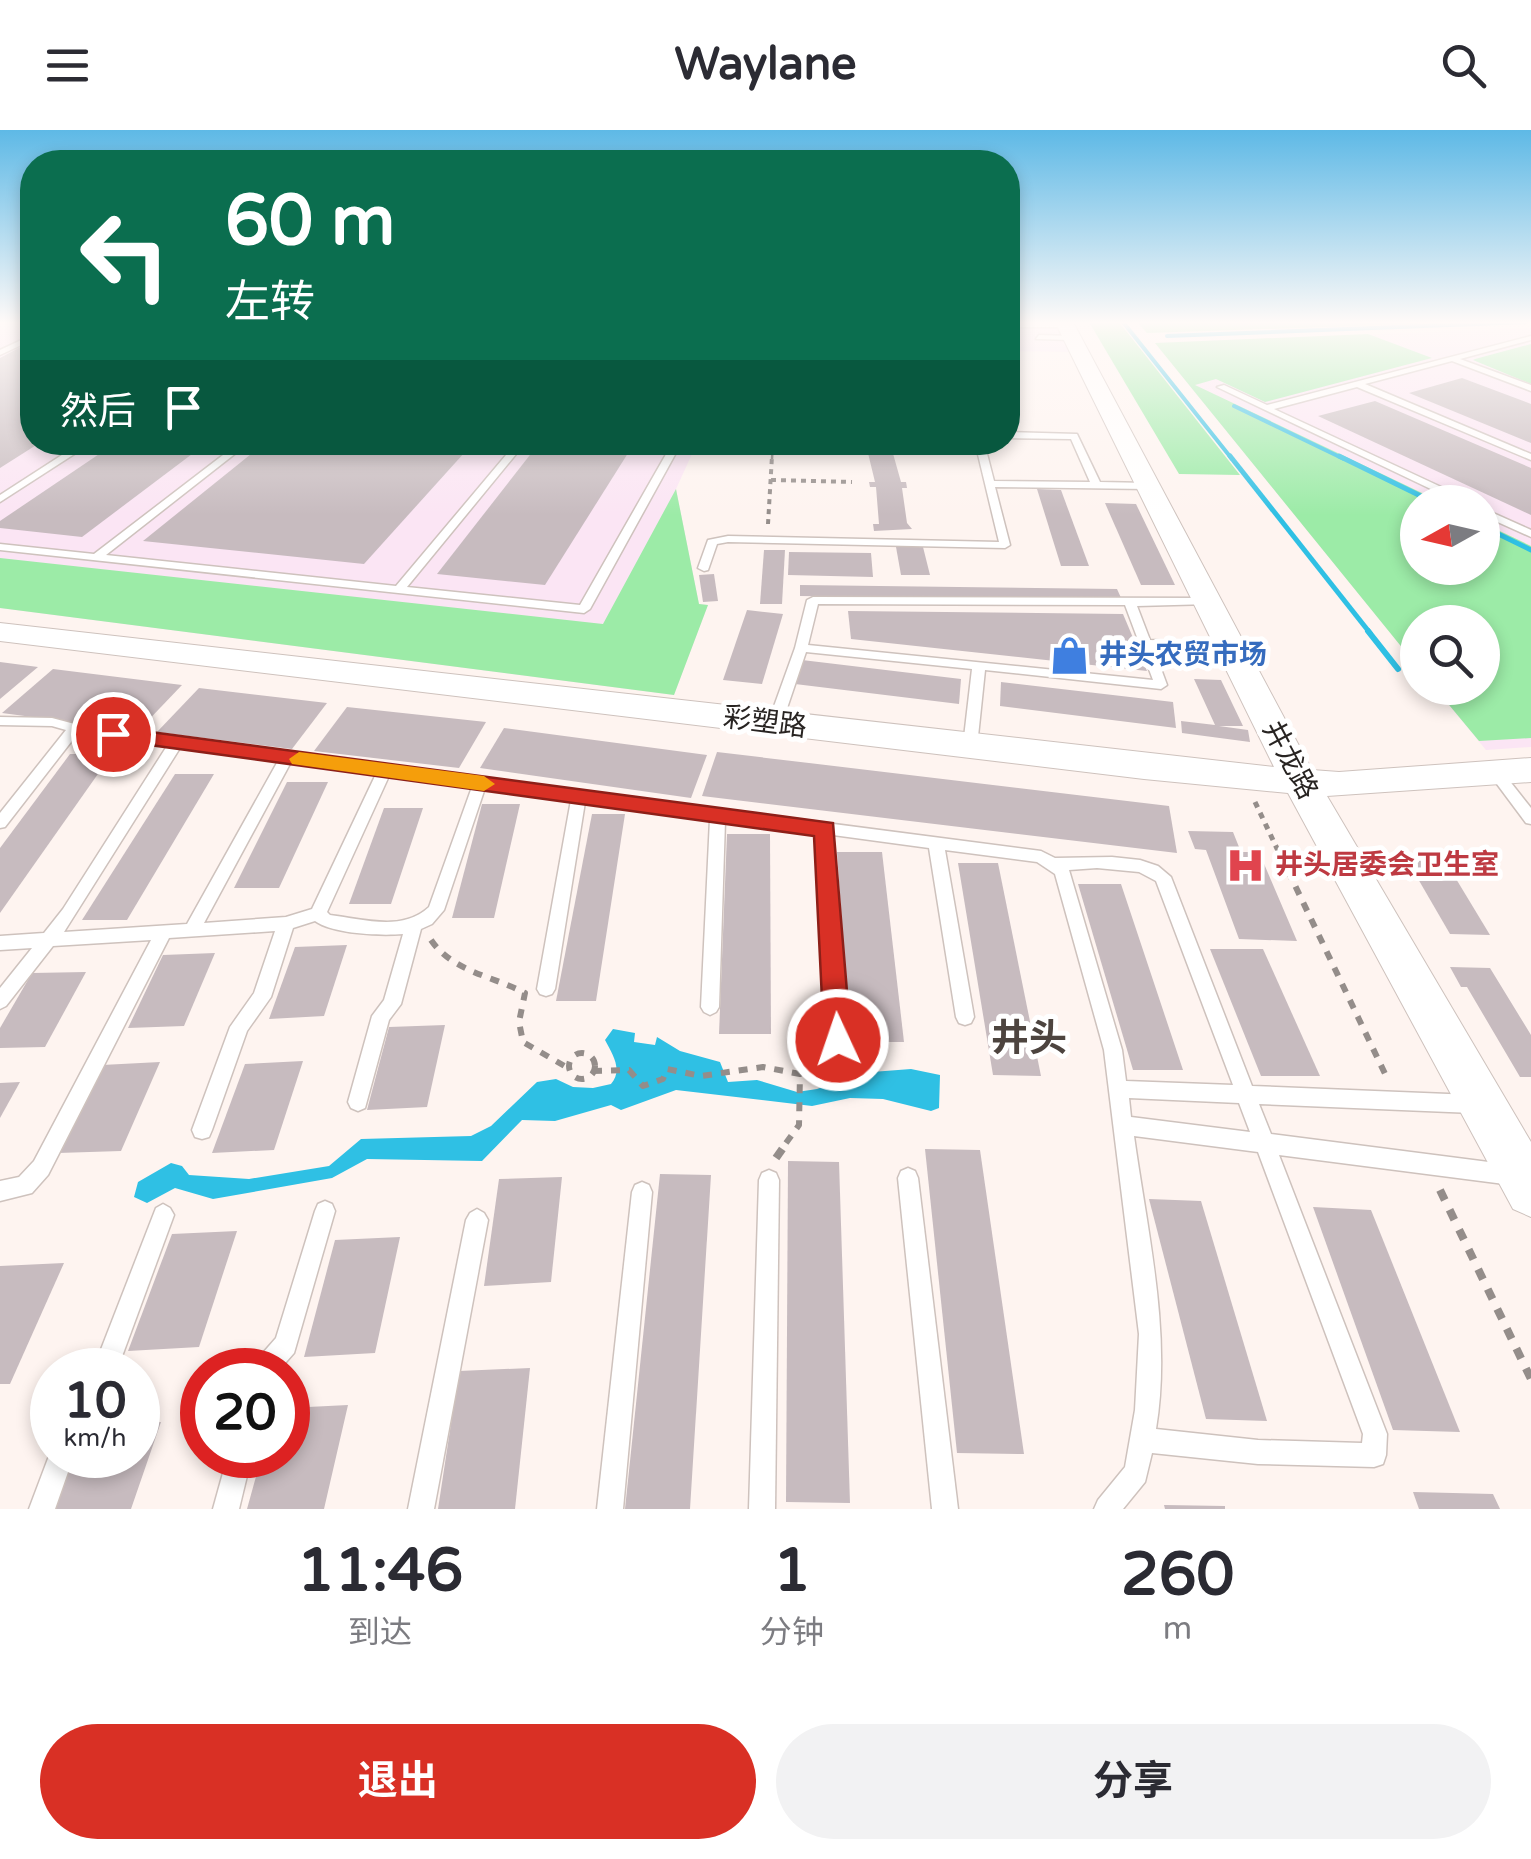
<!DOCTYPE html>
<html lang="zh">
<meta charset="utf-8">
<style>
body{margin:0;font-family:"Varela Round","Noto Sans SC",sans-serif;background:#f2f2f3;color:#2b2b33;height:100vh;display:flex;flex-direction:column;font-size:38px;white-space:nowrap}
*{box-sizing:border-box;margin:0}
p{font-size:32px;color:#7c7c81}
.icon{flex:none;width:55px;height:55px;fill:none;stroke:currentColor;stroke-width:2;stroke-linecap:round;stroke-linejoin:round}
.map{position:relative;height:1379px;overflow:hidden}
.panel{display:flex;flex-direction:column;background:#fff;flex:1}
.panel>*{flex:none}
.banner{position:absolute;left:20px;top:20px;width:1000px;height:305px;border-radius:40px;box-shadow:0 5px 15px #0003;background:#0b6e4f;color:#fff;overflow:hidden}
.needle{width:65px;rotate:262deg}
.fabs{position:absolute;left:1400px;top:355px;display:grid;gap:20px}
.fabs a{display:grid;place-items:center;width:100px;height:100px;border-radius:50%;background:#fff;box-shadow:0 5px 15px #0003;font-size:50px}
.speed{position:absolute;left:30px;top:1218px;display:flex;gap:20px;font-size:50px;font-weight:700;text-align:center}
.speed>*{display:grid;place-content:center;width:130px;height:130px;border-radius:50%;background:#fff;box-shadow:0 5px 15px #0003;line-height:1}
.speed small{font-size:25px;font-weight:400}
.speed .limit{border:15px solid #d22;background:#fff;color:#111}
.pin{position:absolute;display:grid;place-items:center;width:85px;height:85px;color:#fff;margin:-42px;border:5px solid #fff;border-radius:50%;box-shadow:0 2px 10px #0007}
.me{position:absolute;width:110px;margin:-55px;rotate:357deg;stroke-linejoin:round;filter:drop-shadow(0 0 8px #0008)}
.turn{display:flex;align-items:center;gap:35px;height:210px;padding:0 40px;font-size:45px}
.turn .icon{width:130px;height:130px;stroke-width:2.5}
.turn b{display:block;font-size:70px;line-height:85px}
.then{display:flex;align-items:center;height:95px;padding:0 40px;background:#0003;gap:20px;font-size:38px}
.eta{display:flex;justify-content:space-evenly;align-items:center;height:170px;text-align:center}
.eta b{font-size:60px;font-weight:700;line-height:70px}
.cta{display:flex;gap:20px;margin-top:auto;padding:20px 40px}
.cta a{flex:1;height:115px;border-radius:60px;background:#d93025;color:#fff;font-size:40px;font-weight:700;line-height:115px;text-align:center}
.cta a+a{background:#f2f2f3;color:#2b2b33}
header{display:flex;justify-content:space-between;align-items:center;height:130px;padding:0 40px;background:#fff;font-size:45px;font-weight:700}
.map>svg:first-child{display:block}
.industrial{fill:#fbe5f4;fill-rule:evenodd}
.green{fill:#9ceba7}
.water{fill:#2fc0e4}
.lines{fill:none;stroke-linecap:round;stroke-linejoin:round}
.stream-far2{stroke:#2fc0e4;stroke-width:4}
.stream-far1{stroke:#2fc0e4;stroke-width:5}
.stream{stroke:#2fc0e4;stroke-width:6}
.building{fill:#c7bbbf}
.service-casing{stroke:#cec2bd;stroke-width:3}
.tertiary-casing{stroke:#cec2bd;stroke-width:2}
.path-far4{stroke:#948d8a;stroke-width:2.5;stroke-dasharray:4 4;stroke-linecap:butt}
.path-far3{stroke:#948d8a;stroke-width:4;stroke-dasharray:5 5;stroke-linecap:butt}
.path-far2{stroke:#948d8a;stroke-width:5;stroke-dasharray:6 6;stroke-linecap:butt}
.path-far1{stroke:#948d8a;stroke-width:6;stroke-dasharray:9 9;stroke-linecap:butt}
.path{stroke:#948d8a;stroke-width:8;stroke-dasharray:11 11;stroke-linecap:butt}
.service{fill:#fff;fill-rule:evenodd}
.tertiary{fill:#fff;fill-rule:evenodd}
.route{fill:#d93025;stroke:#8d1f18;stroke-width:2.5}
.slow{fill:#f59e0b}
.labels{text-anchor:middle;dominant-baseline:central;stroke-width:10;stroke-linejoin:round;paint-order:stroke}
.shop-label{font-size:28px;font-weight:bold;fill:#366cbe;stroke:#fff;text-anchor:start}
.street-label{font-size:28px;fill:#282422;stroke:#fff}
.health-label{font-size:28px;font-weight:bold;fill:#be3a42;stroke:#fff;text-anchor:start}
.near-quarter-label{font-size:38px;font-weight:bold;fill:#4d443f;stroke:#fff}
</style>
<header><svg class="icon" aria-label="menu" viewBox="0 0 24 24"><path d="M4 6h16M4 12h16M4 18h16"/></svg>Waylane<svg class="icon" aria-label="search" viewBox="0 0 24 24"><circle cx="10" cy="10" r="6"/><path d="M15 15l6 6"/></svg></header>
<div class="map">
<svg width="1531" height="1379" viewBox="0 0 1531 1379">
<rect width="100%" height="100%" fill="#fef4f0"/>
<!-- industrial -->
<g class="industrial">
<path d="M 0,192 L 32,192 L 32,312 L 697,313 L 676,359 L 699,474 L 708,475 L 674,565 L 0,478 Z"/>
<path d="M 1008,197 L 1057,198 L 1070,222 L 1008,221 Z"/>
<path d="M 1531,198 L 1531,617 L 1486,620 L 1435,558 L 1482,558 L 1482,492 L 1418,492 L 1417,536 L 1155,213 ZM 1418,372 L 1482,372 L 1482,438 L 1418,438 Z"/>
</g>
<!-- green -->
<g class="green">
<path d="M 1089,192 L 1119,192 L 1240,345 L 1179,344 Z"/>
<path d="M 1137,192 L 1476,192 L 1147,203 Z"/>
<path d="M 1368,204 L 1432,228 L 1265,272 L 1216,249 L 1195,255 L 1441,372 L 1418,372 L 1418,438 L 1482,438 L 1483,393 L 1531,416 L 1531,608 L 1479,611 L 1435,558 L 1482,558 L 1482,492 L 1418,492 L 1417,536 L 1155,213 Z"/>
<path d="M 1531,214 L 1531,254 L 1473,230 L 1475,229 Z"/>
<path d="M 676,359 L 699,474 L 708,475 L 674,565 L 0,478 L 0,428 L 603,494 Z"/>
</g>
<!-- water -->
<path class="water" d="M 613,899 L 635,903 L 634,912 L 655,915 L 657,907 L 680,921 L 720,932 L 728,952 L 757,950 L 797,962 L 817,959 L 859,943 L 911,939 L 940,945 L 939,978 L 931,981 L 883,969 L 850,968 L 812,976 L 676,960 L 621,980 L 611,975 L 555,991 L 522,990 L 482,1031 L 367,1029 L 332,1048 L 213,1069 L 175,1058 L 147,1073 L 134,1067 L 138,1052 L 171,1033 L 182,1036 L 189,1045 L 249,1049 L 329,1036 L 361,1009 L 471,1006 L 491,996 L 537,952 L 556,949 L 573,957 L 593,958 L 611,954 C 623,940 613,925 605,910 Z"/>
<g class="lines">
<!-- stream-far2 -->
<g class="stream-far2">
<path d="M 1123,192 L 1232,329"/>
<path d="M 1167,206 L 1526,192"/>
<path d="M 1234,276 L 1344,329"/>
</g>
<!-- stream-far1 -->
<g class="stream-far1">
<path d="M 1230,326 L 1370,503"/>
<path d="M 1339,326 L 1433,372"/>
<path d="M 1482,396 L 1531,420"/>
</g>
<!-- stream -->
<path class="stream" d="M 1368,501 L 1398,539"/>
</g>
<!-- building -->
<g class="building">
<path d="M 32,211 L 32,312 L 41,312 L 0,338 L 0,228 Z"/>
<path d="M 1462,248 L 1531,274 L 1531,313 L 1409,263 Z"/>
<path d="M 1375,271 L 1531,338 L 1531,385 L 1318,286 Z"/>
<path d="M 117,312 L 208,312 L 82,407 L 0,398 L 0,391 Z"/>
<path d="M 266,312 L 474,312 L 364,434 L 143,411 Z"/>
<path d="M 540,312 L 635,312 L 545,455 L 437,444 Z"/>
<path d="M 860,312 L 897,316 L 892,320 L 901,352 L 906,352 L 907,358 L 902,358 L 907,393 L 912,399 L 874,401 L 873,394 L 879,394 L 876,357 L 870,357 L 869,352 L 875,352 L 867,319 Z"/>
<path d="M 1037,359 L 1061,360 L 1089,436 L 1061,436 Z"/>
<path d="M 1105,373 L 1136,374 L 1175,455 L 1141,455 Z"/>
<path d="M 896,417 L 923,417 L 930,445 L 901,445 Z"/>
<path d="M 764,420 L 785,420 L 782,474 L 760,474 Z"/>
<path d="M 789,422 L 871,423 L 873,447 L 788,445 Z"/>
<path d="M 714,444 L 718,471 L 703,472 L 699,445 Z"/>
<path d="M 800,455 L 1117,459 L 1122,470 L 800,466 Z"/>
<path d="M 747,480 L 783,484 L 762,554 L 723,550 Z"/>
<path d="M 848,481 L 1123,484 L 1147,541 L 851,509 Z"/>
<path d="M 802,530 L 961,549 L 959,574 L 795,554 Z"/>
<path d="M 0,532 L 38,537 L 0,569 Z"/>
<path d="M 53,539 L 182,555 L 138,601 L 2,583 Z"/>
<path d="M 1194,549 L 1221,550 L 1243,596 L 1219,596 L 1248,600 L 1250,612 L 1182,603 L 1181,591 L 1215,595 Z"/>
<path d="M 1001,552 L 1173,572 L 1176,598 L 1000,576 Z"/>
<path d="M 199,558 L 327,573 L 292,619 L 157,602 Z"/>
<path d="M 347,577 L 486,592 L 459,638 L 314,621 Z"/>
<path d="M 504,598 L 707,625 L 691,668 L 480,638 Z"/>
<path d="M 717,622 L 1169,676 L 1177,723 L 702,666 Z"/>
<path d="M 70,624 L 112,624 L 0,783 L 0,718 Z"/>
<path d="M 175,644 L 214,644 L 127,790 L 82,790 Z"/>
<path d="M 287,652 L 328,652 L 279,758 L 234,758 Z"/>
<path d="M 482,674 L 520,674 L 494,788 L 452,788 Z"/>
<path d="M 384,678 L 423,678 L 391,774 L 349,774 Z"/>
<path d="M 592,684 L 625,684 L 596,871 L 556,871 Z"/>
<path d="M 1188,701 L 1233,702 L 1241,722 L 1259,722 L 1297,811 L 1239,809 L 1206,720 L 1195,719 Z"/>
<path d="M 727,704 L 770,704 L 771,904 L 719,904 Z"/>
<path d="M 837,722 L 882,722 L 904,912 L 850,912 Z"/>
<path d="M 1403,723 L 1441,724 L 1490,805 L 1450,804 Z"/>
<path d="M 958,733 L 998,733 L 1041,946 L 993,945 Z"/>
<path d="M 1078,754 L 1121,754 L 1183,940 L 1133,940 Z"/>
<path d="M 347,815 L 324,886 L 269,889 L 295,817 Z"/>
<path d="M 1210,819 L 1263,819 L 1320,946 L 1261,946 Z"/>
<path d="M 215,823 L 184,896 L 128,898 L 163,825 Z"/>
<path d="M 1450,837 L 1490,838 L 1531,905 L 1531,947 L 1520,947 L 1467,857 L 1461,857 Z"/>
<path d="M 86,842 L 45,917 L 0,918 L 0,898 L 32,843 Z"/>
<path d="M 445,895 L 427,977 L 367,980 L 389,897 Z"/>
<path d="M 303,931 L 274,1020 L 212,1023 L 245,934 Z"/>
<path d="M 160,932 L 121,1021 L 58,1023 L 102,935 Z"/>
<path d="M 20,952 L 0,988 L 0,953 Z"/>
<path d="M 925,1019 L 980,1020 L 1024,1324 L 957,1323 Z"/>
<path d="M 788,1031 L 839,1032 L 850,1373 L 786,1372 Z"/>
<path d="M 660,1044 L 711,1045 L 690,1379 L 625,1379 Z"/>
<path d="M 562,1047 L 551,1152 L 484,1156 L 499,1049 Z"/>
<path d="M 1149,1069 L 1201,1071 L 1267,1291 L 1206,1289 Z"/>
<path d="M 1313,1077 L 1371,1080 L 1460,1302 L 1393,1300 Z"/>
<path d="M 237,1101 L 199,1217 L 128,1221 L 172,1104 Z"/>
<path d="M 400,1107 L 375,1223 L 304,1227 L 335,1110 Z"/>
<path d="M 64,1133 L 10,1254 L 0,1254 L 0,1136 Z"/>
<path d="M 530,1238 L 515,1379 L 438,1379 L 459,1241 Z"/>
<path d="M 348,1275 L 324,1379 L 247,1379 L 262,1325 L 288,1325 L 288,1278 Z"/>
<path d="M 161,1292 L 131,1379 L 53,1379 L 74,1325 L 138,1325 L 138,1294 Z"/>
<path d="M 1413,1362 L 1493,1364 L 1500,1379 L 1419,1379 Z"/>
<path d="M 1164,1375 L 1225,1376 L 1225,1379 L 1165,1379 Z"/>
</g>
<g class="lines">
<defs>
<g id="service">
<path d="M 1008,193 L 1066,193 L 1070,195 L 1066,197 L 1008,197 Z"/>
<path d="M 32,205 L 32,210 L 0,225 L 0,220 Z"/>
<path d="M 1039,205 L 1072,206 L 1076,208 L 1072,210 L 1036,209 Z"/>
<path d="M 1531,206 L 1531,210 L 1460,229 L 1531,255 L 1531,261 L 1452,231 L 1365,254 L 1531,324 L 1531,330 L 1357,257 L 1274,279 L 1469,370 L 1470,372 L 1458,372 L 1217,257 L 1224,255 L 1267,275 Z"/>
<path d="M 1008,302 L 1077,304 L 1100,352 L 1148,353 L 1153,356 L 1148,359 L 995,357 L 1010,415 L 1005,418 L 728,412 L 717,414 L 708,440 L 704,441 L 698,438 L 708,410 L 728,406 L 999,412 L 975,312 L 984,312 L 994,351 L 1090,352 L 1071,309 L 1008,308 Z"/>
<path d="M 82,312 L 93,312 L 0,372 L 0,365 Z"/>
<path d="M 240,312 L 250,312 L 106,425 L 396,456 L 517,312 L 526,312 L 407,457 L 580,475 L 673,312 L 682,312 L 590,479 L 584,483 L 0,420 L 0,414 L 94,424 Z"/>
<path d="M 1482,378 L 1531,400 L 1531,407 L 1482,385 Z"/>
<path d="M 813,467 L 1207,468 L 1211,470 L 1211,474 L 1137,476 L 1150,510 L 1231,514 L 1237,518 L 1231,522 L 1153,517 L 1167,555 L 1161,559 L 985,540 L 977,616 L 970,621 L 963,616 L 972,539 L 806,522 L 782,593 L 775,597 L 770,596 L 768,593 L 795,518 L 807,470 ZM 818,474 L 1125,475 L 1153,550 L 808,515 Z"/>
<path d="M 0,587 L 52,588 L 82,596 L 1041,721 L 1055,728 L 1112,727 L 1140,730 L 1158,736 L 1171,747 L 1252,956 L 1473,965 L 1480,968 L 1483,974 L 1480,980 L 1473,983 L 1259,974 L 1271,1004 L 1512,1035 L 1519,1038 L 1522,1045 L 1519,1052 L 1512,1055 L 1279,1025 L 1387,1304 L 1386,1325 L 1383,1334 L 1374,1337 L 1258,1334 L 1152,1323 L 1145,1352 L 1123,1379 L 1094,1379 L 1098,1370 L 1125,1337 L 1135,1280 L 1139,1204 L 1104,920 L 1055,744 L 1037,732 L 945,720 L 974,887 L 971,893 L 965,895 L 959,893 L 956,887 L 929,718 L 833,705 L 846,910 L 843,916 L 837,918 L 831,916 L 828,910 L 818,703 L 725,691 L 719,877 L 716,882 L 710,885 L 704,882 L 701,877 L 710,689 L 585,672 L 555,859 L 552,864 L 546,866 L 540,864 L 537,859 L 571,670 L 485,658 L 444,780 L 432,794 L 421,799 L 401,874 L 389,890 L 365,978 L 358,981 L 351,978 L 348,972 L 372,886 L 384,870 L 403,804 C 381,806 333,804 315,791 L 293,798 L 271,867 L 247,901 L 212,1000 L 209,1007 L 202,1009 L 195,1007 L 192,1000 L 230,897 L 254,863 L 275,801 L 169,808 L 48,1045 L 32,1063 L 0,1071 L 0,1051 L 19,1047 L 34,1031 L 151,810 L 53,816 L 6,876 L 0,879 L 0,858 L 32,818 L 0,820 L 0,806 L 44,803 L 63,779 L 167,616 L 78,603 L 5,697 L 0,698 L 0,683 L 66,600 L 52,596 L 0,595 ZM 180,618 L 278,631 L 187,794 L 64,802 ZM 291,632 L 376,644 L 312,779 L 286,787 L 204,793 ZM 389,646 L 472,657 L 429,777 C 402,802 363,789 330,785 L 327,782 ZM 1097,738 L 1139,742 L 1156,751 L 1233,955 L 1126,951 L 1122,920 L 1069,740 ZM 1129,968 L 1239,973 L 1250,1002 L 1131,987 ZM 1134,1006 L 1258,1022 L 1363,1304 L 1362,1313 L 1258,1310 L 1156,1299 C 1172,1203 1147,1100 1134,1006 Z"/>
<path d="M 1496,638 L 1501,640 L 1531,678 L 1531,694 L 1526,693 L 1491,646 L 1489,643 L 1491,640 Z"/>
<path d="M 908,1038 L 915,1041 L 918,1048 L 958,1379 L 932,1379 L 898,1048 L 901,1041 Z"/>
<path d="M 769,1040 L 776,1043 L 779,1050 L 775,1379 L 749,1379 L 759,1050 L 762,1043 Z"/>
<path d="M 642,1052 L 649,1055 L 652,1062 L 623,1379 L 597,1379 L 632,1062 L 635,1055 Z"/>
<path d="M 325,1071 L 332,1074 L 335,1081 L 294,1223 L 279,1240 L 251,1240 L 255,1232 L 276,1208 L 315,1081 L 318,1074 Z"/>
<path d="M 163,1074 L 170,1078 L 174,1085 L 117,1240 L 93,1240 L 156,1078 Z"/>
<path d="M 477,1079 L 484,1083 L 488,1090 L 434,1379 L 408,1379 L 466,1090 L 470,1083 Z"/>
<path d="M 52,1318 L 52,1325 L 74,1325 L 55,1379 L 29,1379 Z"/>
<path d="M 228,1325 L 252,1325 L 239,1379 L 213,1379 Z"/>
</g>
<path id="tertiary" d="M 1055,192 L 1073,192 L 1312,640 L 1339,642 L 1531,628 L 1531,652 L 1327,666 L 1531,1012 L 1531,1087 L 1513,1079 L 1288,663 L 1144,649 L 0,511 L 0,493 L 1274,637 Z"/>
</defs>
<!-- service casing -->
<use href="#service" class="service-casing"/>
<!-- tertiary casing -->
<use href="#tertiary" class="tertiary-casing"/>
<!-- path-far4 -->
<path class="path-far4" d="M 772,329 L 773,312"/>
<!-- path-far3 -->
<g class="path-far3">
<path d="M 771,350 L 852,352"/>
<path d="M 768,394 L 772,326"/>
</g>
<!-- path-far2 -->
<path class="path-far2" d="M 1255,672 L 1281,727"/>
<!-- path-far1 -->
<g class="path-far1">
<path d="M 1280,724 L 1388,950"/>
<path d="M 431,810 C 453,842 493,846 525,863 L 519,892 L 523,912 L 568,938"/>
<circle cx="582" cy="936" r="13"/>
<path d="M 593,941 L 629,940 L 643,956 L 663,949 L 667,939 L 701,946 L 763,937 L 800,944 L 829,929"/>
<path d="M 786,1013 L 799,995 L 800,944"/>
</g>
<!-- path -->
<g class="path">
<path d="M 776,1028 L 788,1011"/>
<path d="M 1440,1060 L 1531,1249"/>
</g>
<!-- service -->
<use href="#service" class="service"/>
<!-- tertiary -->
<use href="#tertiary" class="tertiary"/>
</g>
<!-- sky -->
<linearGradient id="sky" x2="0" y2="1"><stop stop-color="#5eb9e6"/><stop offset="0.5" stop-color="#fffaf8"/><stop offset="1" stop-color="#fffaf8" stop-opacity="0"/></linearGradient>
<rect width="1531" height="385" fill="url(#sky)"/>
<!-- route -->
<path class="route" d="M 113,597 L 833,693 L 851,910 L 847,919 L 838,922 L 828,919 L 824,910 L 814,706 L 106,609 L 103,604 L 106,599 Z"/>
<!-- slow -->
<path class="slow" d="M 299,622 L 484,646 L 495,654 L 484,661 L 292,634 L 289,629 Z"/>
<!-- icons -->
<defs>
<symbol id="shop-bare" viewBox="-9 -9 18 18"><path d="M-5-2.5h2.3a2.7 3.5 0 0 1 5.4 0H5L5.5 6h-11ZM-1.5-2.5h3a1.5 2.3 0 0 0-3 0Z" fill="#3f7fe0" stroke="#fff" stroke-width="2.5" paint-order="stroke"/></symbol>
<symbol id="hospital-bare" viewBox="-9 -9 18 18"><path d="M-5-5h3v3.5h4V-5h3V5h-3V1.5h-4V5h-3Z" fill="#e0444e" stroke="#fff" stroke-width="2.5" paint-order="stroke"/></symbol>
</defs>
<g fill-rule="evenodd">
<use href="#shop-bare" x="1042" y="498" width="55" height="55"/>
<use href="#hospital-bare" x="1218" y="708" width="55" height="55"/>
</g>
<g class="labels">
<!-- shop labels -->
<g class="shop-label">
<text x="1099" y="525">井头农贸市场</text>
</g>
<!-- street labels -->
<g class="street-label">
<text transform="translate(765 592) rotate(7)">彩塑路</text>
<text transform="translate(1290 630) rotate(62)">井龙路</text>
</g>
<!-- health labels -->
<g class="health-label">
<text x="1275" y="735">井头居委会卫生室</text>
</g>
<!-- near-quarter labels -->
<g class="near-quarter-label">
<text x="1029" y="909">井头</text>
</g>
</g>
</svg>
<div class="fabs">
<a><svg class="needle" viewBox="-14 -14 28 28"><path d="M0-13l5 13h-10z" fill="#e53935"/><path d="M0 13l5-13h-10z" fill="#7c7c81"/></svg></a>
<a><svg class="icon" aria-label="search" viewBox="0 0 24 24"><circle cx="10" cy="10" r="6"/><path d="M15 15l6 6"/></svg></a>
</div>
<div class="speed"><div>10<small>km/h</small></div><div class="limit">20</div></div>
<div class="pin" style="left:113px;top:604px;background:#d93025"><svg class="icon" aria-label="arrive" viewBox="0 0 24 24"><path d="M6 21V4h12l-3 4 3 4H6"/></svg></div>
<svg class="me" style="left:838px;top:910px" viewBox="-20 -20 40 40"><circle r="17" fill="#d93025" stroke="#fff" stroke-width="3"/><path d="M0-11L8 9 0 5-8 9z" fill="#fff"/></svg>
<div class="banner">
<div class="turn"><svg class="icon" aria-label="left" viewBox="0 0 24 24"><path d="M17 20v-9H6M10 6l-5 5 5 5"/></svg><div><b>60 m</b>左转</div></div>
<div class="then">然后<svg class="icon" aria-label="arrive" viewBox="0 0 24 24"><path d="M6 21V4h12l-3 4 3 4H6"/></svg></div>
</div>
</div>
<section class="panel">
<div class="eta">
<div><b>11:46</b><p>到达</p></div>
<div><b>1</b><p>分钟</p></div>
<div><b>260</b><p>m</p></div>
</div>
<div class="cta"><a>退出</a><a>分享</a></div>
</section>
